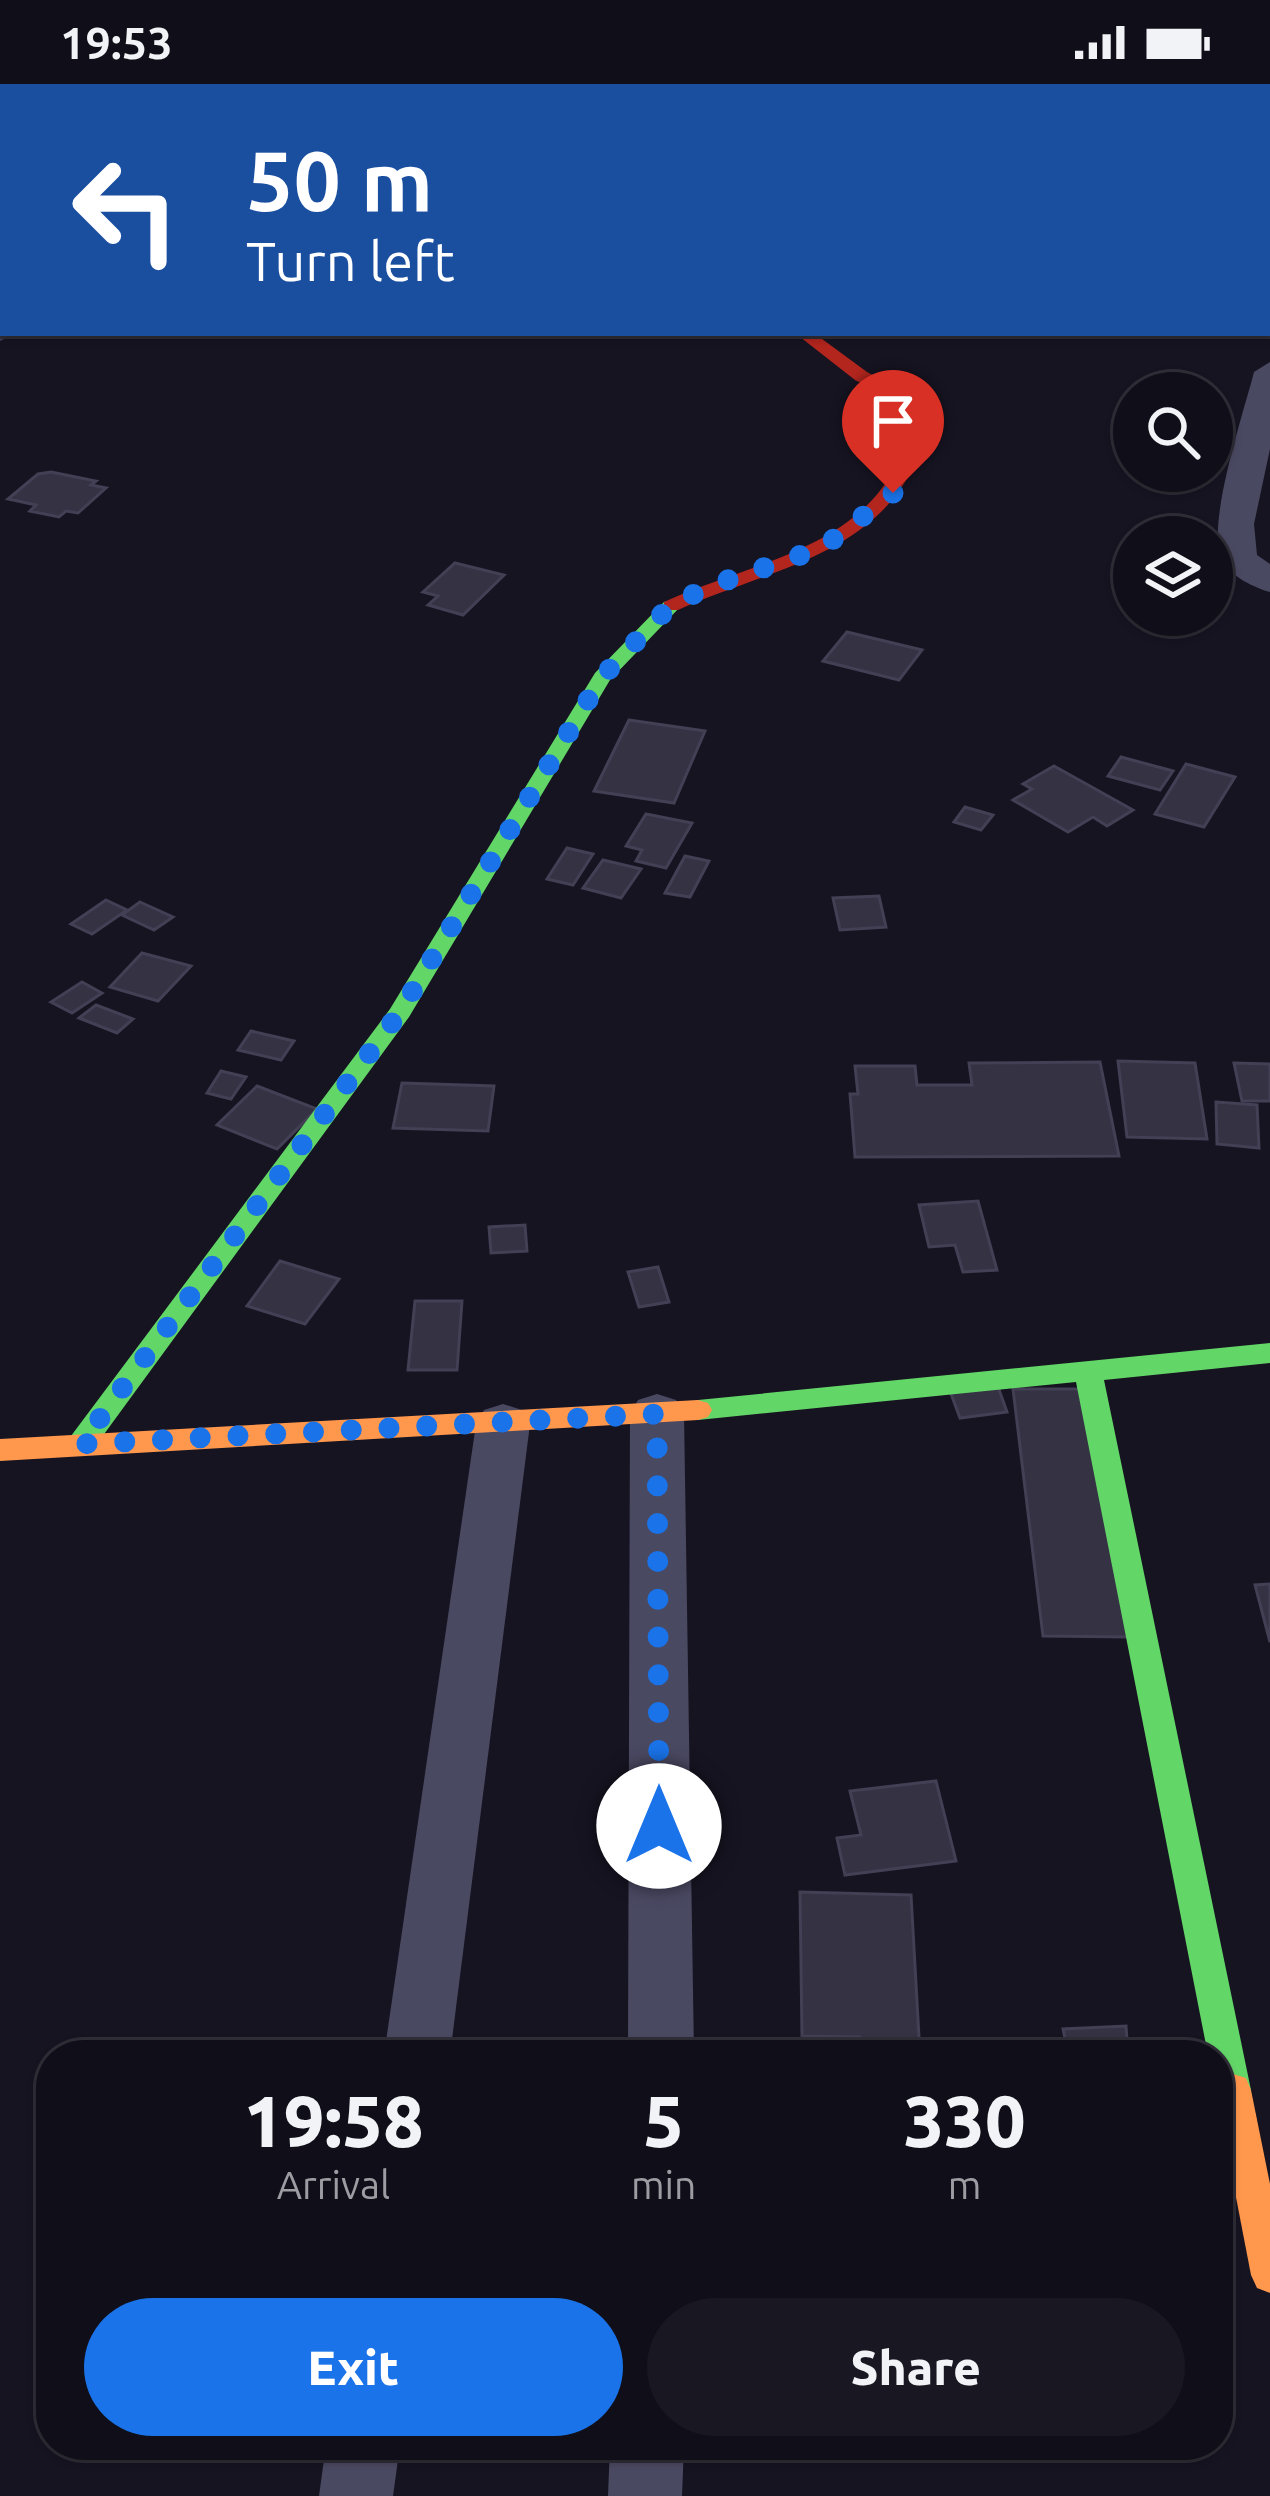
<!DOCTYPE html>
<style>
body{margin:0;font-family:Ubuntu,sans-serif;background:#191822;color:#f1f3f6;height:100vh;display:flex;flex-direction:column;font-size:45px;white-space:nowrap}
*{box-sizing:border-box;margin:0}
p{font-size:39px;color:#9c9ca2}
.icon{flex:none;width:66px;height:66px;fill:none;stroke:currentColor;stroke-width:2;stroke-linecap:round;stroke-linejoin:round}
.map{position:relative;flex:1;overflow:hidden}
.panel{position:absolute;left:36px;top:1956px;width:1197px;height:420px;display:flex;flex-direction:column;background:#100f19;border-radius:48px;box-shadow:0 3px 9px #0004,0 0 0 3px #302f38}
.panel>*{flex:none}
.top-card{position:absolute;left:0px;top:0px;width:1272px;height:252px;box-shadow:0 3px 9px #0004,0 0 0 3px #302f38;background:#1a4fa0;color:#fff;overflow:hidden}
.tools{position:absolute;left:1113px;top:288px;display:grid;gap:24px}
.tools a{display:grid;place-items:center;width:120px;height:120px;border-radius:50%;background:#100f19;box-shadow:0 3px 9px #0004,0 0 0 3px #302f38;font-size:60px}
.pin{position:absolute;display:grid;place-items:center;width:102px;height:102px;color:#fff;margin:-123px -51px;border-radius:50% 50% 50% 0;rotate:-45deg;box-shadow:0 0 12px #0007}
.pin .icon{rotate:45deg}
.me{position:absolute;width:132px;margin:-66px;rotate:0deg;stroke-linejoin:round;filter:drop-shadow(0 0 9px #0008)}
.turn{display:flex;align-items:center;gap:42px;height:252px;padding:0 48px;font-size:54px}
.turn .icon{width:156px;height:156px;stroke-width:2.5}
.turn b{display:block;font-size:84px;line-height:102px}
.eta{display:flex;justify-content:space-evenly;align-items:center;height:204px;text-align:center}
.eta b{font-size:72px;font-weight:800;line-height:84px}
.action{display:flex;gap:24px;margin-top:auto;padding:24px 48px}
.action a{flex:1;height:138px;border-radius:72px;background:#1a73e8;color:#fff;font-size:48px;font-weight:800;line-height:138px;text-align:center}
.action a+a{background:#191822;color:#f1f3f6}
.status{display:flex;justify-content:space-between;align-items:center;height:84px;padding:0 60px;background:#100f19;direction:ltr}
.status svg{height:33px;fill:currentColor}
.map>svg:first-child{display:block}
.building{fill:#343243;stroke:#433f54;stroke-width:3}
.lines{fill:none;stroke-linecap:round;stroke-linejoin:round}
.street{fill:#4a4962;fill-rule:evenodd}
.fast{fill:#63d668;fill-rule:evenodd}
.slow{fill:#ff974d;fill-rule:evenodd}
.jam{fill:#b3261e;fill-rule:evenodd}
.route{stroke:#1a73e8;stroke-width:21;stroke-dasharray:0 37.8}
</style>
<div class="status"><b>19:53</b><svg viewBox="0 0 49 12"><path d="M0 12V9h3v3zM5 12V6h3v6zM10 12V3h3v9zM15 12V0h3v12zM26 1h20v11H26zM47 4h2v5h-2z"/></svg></div>
<div class="map">
<svg width="1270" height="2412" viewBox="0 0 1270 2412">
<rect width="100%" height="100%" fill="#161421"/>
<!-- building -->
<g class="building">
<path d="M 51,388 L 96,397 L 91,401 L 106,404 L 78,429 L 66,427 L 59,433 L 30,427 L 36,421 L 8,415 L 38,390 Z"/>
<path d="M 455,479 L 504,491 L 463,531 L 428,521 L 438,512 L 423,508 Z"/>
<path d="M 847,548 L 922,566 L 899,596 L 823,577 Z"/>
<path d="M 629,636 L 705,647 L 674,719 L 594,707 Z"/>
<path d="M 1121,673 L 1173,687 L 1160,706 L 1108,692 Z"/>
<path d="M 1186,680 L 1235,693 L 1204,743 L 1155,730 Z"/>
<path d="M 1054,682 L 1133,726 L 1107,742 L 1093,733 L 1068,748 L 1013,716 L 1032,705 L 1023,700 Z"/>
<path d="M 965,723 L 993,731 L 981,746 L 954,738 Z"/>
<path d="M 646,730 L 692,739 L 666,784 L 636,777 L 642,766 L 626,762 Z"/>
<path d="M 567,764 L 593,770 L 573,801 L 547,795 Z"/>
<path d="M 685,772 L 709,777 L 690,813 L 665,809 Z"/>
<path d="M 603,776 L 641,785 L 621,814 L 583,804 Z"/>
<path d="M 879,812 L 886,843 L 840,846 L 833,814 Z"/>
<path d="M 106,816 L 127,826 L 92,850 L 71,840 Z"/>
<path d="M 140,818 L 173,833 L 154,846 L 122,831 Z"/>
<path d="M 142,869 L 191,882 L 158,917 L 110,903 Z"/>
<path d="M 82,898 L 102,909 L 72,929 L 51,918 Z"/>
<path d="M 96,921 L 133,935 L 117,949 L 79,934 Z"/>
<path d="M 251,947 L 294,957 L 281,976 L 238,966 Z"/>
<path d="M 1118,977 L 1195,979 L 1207,1055 L 1127,1053 Z"/>
<path d="M 1100,978 L 1119,1072 L 855,1073 L 850,1010 L 858,1010 L 855,982 L 915,982 L 917,1001 L 972,1001 L 969,979 Z"/>
<path d="M 1234,979 L 1270,980 L 1270,1017 L 1242,1017 Z"/>
<path d="M 221,987 L 246,993 L 231,1015 L 207,1009 Z"/>
<path d="M 402,999 L 494,1002 L 488,1047 L 393,1044 Z"/>
<path d="M 257,1002 L 317,1025 L 277,1065 L 217,1041 Z"/>
<path d="M 1216,1018 L 1257,1021 L 1259,1064 L 1217,1060 Z"/>
<path d="M 978,1117 L 997,1186 L 963,1188 L 955,1161 L 929,1163 L 919,1121 Z"/>
<path d="M 525,1141 L 527,1167 L 491,1169 L 489,1143 Z"/>
<path d="M 280,1177 L 339,1195 L 305,1240 L 247,1222 Z"/>
<path d="M 658,1183 L 669,1218 L 639,1223 L 628,1188 Z"/>
<path d="M 415,1217 L 462,1217 L 457,1286 L 408,1286 Z"/>
<path d="M 997,1300 L 1007,1328 L 960,1334 L 950,1307 Z"/>
<path d="M 1013,1305 L 1090,1305 L 1128,1553 L 1043,1552 Z"/>
<path d="M 1270,1500 L 1270,1558 L 1255,1501 Z"/>
<path d="M 936,1697 L 956,1777 L 845,1791 L 837,1754 L 861,1751 L 850,1707 Z"/>
<path d="M 800,1808 L 911,1811 L 920,1971 L 861,1971 L 860,1953 L 802,1952 Z"/>
<path d="M 1126,1942 L 1127,1956 L 1152,1955 L 1155,1971 L 994,1971 L 993,1963 L 1066,1959 L 1063,1945 Z"/>
</g>
<g class="lines">
<!-- street -->
<g class="street">
<path d="M 239,0 L 268,0 L 236,3 Z"/>
<path d="M 432,0 L 461,0 L 464,3 L 435,3 Z"/>
<path d="M 726,0 L 754,0 L 724,3 Z"/>
<rect x="1269" y="24" width="1" height="16"/>
<path d="M 3,234 L 3,249 L 15,249 L 0,257 Z"/>
<path d="M 1270,278 L 1270,365 L 1254,440 L 1257,471 L 1270,480 L 1270,508 C 1255,504 1230,492 1222,477 C 1205,442 1244,328 1254,288 Z"/>
<path d="M 657,1310 L 676,1316 L 684,1330 L 694,1971 L 628,1971 L 630,1330 L 638,1316 Z"/>
<path d="M 503,1320 L 522,1326 L 530,1340 L 450,1971 L 384,1971 L 476,1340 L 484,1326 Z"/>
<path d="M 326,2361 L 400,2361 L 393,2412 L 319,2412 Z"/>
<path d="M 610,2361 L 684,2361 L 682,2412 L 608,2412 Z"/>
</g>
<!-- fast -->
<g class="fast">
<path d="M 671,516 L 681,522 L 610,596 L 409,933 L 91,1368 L 71,1368 L 67,1360 L 71,1352 L 390,925 L 595,589 L 664,518 Z"/>
<path d="M 1270,1259 L 1270,1279 L 1104,1296 L 1251,2006 L 1246,2018 L 1233,2022 L 1220,2018 L 1218,1971 L 1208,1971 L 1076,1298 L 698,1336 L 688,1333 L 684,1326 L 688,1319 L 698,1316 Z"/>
</g>
<!-- slow -->
<g class="slow">
<path d="M 698,1316 L 708,1319 L 712,1326 L 708,1333 L 698,1336 L 0,1377 L 0,1355 Z"/>
<path d="M 1233,1990 L 1246,1994 L 1251,2006 L 1270,2100 L 1270,2209 L 1257,2204 L 1251,2191 L 1218,2020 L 1220,1994 Z"/>
</g>
<!-- jam -->
<path class="jam" d="M 795,249 L 814,249 L 867,288 L 922,317 L 931,332 C 922,362 913,392 892,416 C 842,477 747,494 678,526 L 664,526 L 664,518 C 732,486 830,470 879,408 C 897,386 904,359 913,332 L 909,324 L 855,296 Z"/>
</g>
<g class="lines">
<!-- route -->
<path class="route" d="M 659,1742 L 657,1330 L 81,1360 L 400,928 L 602,593 L 668,524 L 707,503 L 822,464 L 893,409"/>
</g>
</svg>
<div class="tools">
<a><svg class="icon" aria-label="search" viewBox="0 0 24 24"><circle cx="10" cy="10" r="6"/><path d="M15 15l6 6"/></svg></a>
<a><svg class="icon" aria-label="layers" viewBox="0 0 24 24"><path d="M12 4l9 5-9 5-9-5zM3 14l9 5 9-5"/></svg></a>
</div>
<div class="pin" style="left:893px;top:409px;background:#d93025"><svg class="icon" aria-label="arrive" viewBox="0 0 24 24"><path d="M6 21V4h12l-3 4 3 4H6"/></svg></div>
<svg class="me" style="left:659px;top:1742px" viewBox="-20 -20 40 40"><circle r="19" fill="#fff"/><path d="M0-13L10 11 0 6-10 11z" fill="#1a73e8"/></svg>
<div class="top-card">
<div class="turn"><svg class="icon" aria-label="left" viewBox="0 0 24 24"><path d="M17 20v-9H6M10 6l-5 5 5 5"/></svg><div><b>50 m</b>Turn left</div></div>
</div>
<section class="panel">
<div class="eta">
<div><b>19:58</b><p>Arrival</p></div>
<div><b>5</b><p>min</p></div>
<div><b>330</b><p>m</p></div>
</div>
<div class="action"><a>Exit</a><a>Share</a></div>
</section>
</div>
